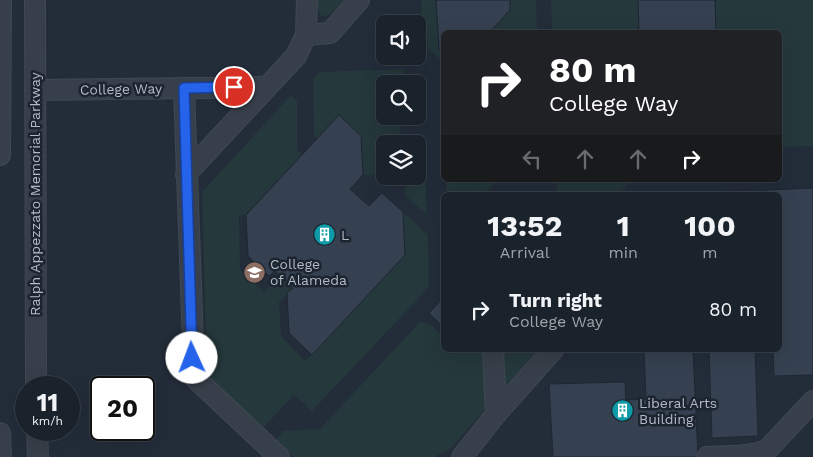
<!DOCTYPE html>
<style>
body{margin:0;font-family:"Work Sans",sans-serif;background:#232a34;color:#f1f3f6;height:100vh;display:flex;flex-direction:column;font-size:19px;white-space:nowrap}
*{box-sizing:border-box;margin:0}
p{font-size:16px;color:#9fa4a9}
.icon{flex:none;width:28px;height:28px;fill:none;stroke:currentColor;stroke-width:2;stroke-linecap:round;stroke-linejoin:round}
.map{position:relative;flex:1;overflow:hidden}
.sheet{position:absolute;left:441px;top:192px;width:341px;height:160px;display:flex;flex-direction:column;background:#1a222c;border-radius:8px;box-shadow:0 5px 20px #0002,0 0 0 1px #383f48}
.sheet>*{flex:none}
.top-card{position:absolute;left:441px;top:30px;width:341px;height:152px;border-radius:8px;box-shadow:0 5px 20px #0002,0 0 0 1px #383f48;background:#202124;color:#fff;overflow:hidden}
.controls{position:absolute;left:376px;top:15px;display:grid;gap:10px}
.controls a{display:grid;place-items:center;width:50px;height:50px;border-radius:8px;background:#1a222c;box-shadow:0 5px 20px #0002,0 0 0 1px #383f48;font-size:25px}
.speed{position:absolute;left:15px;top:376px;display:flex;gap:10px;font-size:25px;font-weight:700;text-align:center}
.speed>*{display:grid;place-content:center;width:65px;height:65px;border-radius:50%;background:#1a222c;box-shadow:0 5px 20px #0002,0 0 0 1px #383f48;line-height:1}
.speed small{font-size:12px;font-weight:400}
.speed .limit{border:2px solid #111;border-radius:8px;background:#fff;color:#111}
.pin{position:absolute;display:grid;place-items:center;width:42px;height:42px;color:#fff;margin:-21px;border:2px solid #fff;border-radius:50%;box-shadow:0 1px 5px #0007}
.me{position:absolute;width:55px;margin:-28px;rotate:358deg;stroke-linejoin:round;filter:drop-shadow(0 0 4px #0008)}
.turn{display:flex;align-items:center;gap:18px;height:105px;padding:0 25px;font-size:22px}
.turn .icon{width:65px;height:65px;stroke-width:2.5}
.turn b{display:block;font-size:35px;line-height:42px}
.lanes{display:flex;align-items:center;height:48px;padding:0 25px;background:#0003;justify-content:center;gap:25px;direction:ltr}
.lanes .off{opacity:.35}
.eta{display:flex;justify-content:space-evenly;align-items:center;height:85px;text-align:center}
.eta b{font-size:30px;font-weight:700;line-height:35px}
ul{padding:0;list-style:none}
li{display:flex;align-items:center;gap:15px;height:65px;padding:0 25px}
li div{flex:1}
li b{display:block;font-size:19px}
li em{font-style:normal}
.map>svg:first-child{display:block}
.green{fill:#25383b}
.building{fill:#354150;stroke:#1e2631}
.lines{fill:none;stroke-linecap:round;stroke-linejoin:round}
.minor-casing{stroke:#404853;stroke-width:22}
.minor{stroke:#373f4a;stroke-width:20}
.route-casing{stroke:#184099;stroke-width:12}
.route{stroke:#2563eb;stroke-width:9}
.labels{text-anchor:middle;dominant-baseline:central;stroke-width:5;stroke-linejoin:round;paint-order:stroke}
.street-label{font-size:14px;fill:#b2bac6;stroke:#1c242f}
.poi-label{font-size:14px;fill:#b2bac6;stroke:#1c242f;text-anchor:start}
</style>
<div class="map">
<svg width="813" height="457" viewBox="0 0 813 457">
<rect width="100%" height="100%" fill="#232d3a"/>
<!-- green -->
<g class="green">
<path d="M 317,0 L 345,0 C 334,12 318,30 317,0 Z"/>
<path d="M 421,0 L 436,0 L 439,48 L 444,53 L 444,63 L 422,42 Z"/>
<path d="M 510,0 L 536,0 L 537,32 L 490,32 L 510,10 Z"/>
<path d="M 551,0 L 638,0 L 639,26 L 633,32 L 552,32 Z"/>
<path d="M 715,0 L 813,0 L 813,146 L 780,147 L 780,32 L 716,32 Z"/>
<path d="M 404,69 L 404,84 L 385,84 L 385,116 L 400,116 L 400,144 L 385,144 L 385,161 L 372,176 L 363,175 L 361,136 L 339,115 L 317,138 L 314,136 L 313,79 L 319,72 Z"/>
<path d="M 291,95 L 297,101 L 297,150 L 302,154 L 246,215 L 239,216 L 240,270 L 264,292 L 280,276 L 293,288 L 279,302 L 281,336 L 305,361 L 312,355 L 403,212 L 428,235 L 429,287 L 312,411 L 294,395 L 262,429 L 210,377 L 207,369 L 202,192 Z"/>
<path d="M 424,142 L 427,215 L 405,195 L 405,176 L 418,176 L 418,150 Z"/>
<path d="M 446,180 L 497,180 L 483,195 L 447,195 Z"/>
<path d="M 557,180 L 632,180 L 618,195 L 557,195 Z"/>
<path d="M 421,321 L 432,326 L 444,337 L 444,350 L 457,350 L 460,353 L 488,352 L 491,402 L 451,448 L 435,457 L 294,457 L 275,441 L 283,431 L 320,429 Z"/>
<path d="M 503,350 L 541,350 L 504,391 Z"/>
</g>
<!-- building -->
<g class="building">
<path d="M 436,0 L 510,0 L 510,10 L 490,32 L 444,32 L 444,53 L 439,49 Z"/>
<path d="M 638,0 L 715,0 L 716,32 L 639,32 Z"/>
<path d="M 339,115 L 361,136 L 363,175 L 350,189 L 369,206 L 382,193 L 403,212 L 405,255 L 312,355 L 289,333 L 287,293 L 293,288 L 275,271 L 269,276 L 248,256 L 246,215 Z"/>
<path d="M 813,188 L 813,375 L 774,376 L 773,350 L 780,350 L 780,195 L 768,195 L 767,190 Z"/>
<path d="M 749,190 L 750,195 L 704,195 L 704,192 Z"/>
<path d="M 444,297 L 444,328 L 429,313 Z"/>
<path d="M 644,350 L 693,350 L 698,457 L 553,457 L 549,384 L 625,382 L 626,400 L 646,399 Z"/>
<path d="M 709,350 L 755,350 L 758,436 L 712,438 Z"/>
</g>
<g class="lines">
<defs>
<g id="minor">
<path d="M 35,0 L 36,388"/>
<path d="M 306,35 L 330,33 L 359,0"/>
<path d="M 184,88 L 194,373 L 196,379 L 279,457"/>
<path d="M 35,90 L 267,87"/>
<path d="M 0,155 L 1,0"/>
<path d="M 186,174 L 296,56 L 306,35 L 307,0"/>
<path d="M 496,414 L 553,350"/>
<path d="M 37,430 L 38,457"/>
<path d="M 0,433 L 1,457"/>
<path d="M 462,457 L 496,414 L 493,350"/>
<path d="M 707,457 C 726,456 750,457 767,450 L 813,401"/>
</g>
</defs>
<!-- minor casing -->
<use href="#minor" class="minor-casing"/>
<!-- minor -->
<use href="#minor" class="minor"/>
</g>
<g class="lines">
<defs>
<path id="route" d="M 192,358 L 184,88 L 234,87"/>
</defs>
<!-- route casing -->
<use href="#route" class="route-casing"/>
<!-- route -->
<use href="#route" class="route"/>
</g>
<!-- icons -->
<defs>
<symbol id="building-disc" viewBox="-11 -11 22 22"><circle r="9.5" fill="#0f9aa8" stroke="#1c242f"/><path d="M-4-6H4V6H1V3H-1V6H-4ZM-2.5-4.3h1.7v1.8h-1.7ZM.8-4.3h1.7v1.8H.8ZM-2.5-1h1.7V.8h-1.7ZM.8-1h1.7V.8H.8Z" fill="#fff"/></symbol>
<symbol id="university-disc" viewBox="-11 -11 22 22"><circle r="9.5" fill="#8d6e63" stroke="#1c242f"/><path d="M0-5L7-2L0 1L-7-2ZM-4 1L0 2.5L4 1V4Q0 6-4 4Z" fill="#fff"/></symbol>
</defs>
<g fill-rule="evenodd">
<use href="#building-disc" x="312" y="222" width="25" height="25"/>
<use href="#university-disc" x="242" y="260" width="25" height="25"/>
<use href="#building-disc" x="610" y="398" width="25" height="25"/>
</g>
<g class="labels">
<!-- street labels -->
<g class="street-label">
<text transform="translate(121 89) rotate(-1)">College Way</text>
<text transform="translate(35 194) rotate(-90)">Ralph Appezzato Memorial Parkway</text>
</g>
<!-- poi labels -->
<g class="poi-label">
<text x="341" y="235">L</text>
<text x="270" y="264">College<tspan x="270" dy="16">of Alameda</tspan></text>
<text x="639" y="403">Liberal Arts<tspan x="639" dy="16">Building</tspan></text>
</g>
</g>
</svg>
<div class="controls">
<a><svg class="icon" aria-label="sound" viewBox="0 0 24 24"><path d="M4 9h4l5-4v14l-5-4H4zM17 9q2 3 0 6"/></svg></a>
<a><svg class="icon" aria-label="search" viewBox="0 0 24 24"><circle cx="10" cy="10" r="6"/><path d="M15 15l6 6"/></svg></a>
<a><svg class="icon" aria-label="layers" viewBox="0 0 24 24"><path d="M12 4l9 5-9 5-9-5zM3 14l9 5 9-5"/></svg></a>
</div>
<div class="speed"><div>11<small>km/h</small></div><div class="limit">20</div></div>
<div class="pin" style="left:234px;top:87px;background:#d93025"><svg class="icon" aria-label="arrive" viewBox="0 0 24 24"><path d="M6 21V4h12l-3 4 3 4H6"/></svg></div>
<svg class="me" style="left:192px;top:358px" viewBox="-20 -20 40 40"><circle r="19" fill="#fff"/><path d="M0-13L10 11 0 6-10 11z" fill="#2563eb"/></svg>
<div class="top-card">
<div class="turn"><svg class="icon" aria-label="right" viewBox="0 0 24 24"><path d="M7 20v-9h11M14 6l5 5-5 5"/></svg><div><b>80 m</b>College Way</div></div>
<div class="lanes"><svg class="icon off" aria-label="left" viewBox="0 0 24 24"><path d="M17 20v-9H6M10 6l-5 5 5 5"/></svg><svg class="icon off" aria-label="ahead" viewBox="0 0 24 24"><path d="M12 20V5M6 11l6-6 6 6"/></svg><svg class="icon off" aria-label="ahead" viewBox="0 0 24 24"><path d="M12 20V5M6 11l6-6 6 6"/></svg><svg class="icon" aria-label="right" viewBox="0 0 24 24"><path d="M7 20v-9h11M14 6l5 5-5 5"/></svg></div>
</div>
<section class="sheet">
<div class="eta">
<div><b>13:52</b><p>Arrival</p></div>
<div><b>1</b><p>min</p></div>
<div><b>100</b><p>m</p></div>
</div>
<ul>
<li><svg class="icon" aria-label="right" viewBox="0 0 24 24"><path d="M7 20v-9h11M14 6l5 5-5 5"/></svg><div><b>Turn right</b><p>College Way</p></div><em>80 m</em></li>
</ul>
</section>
</div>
